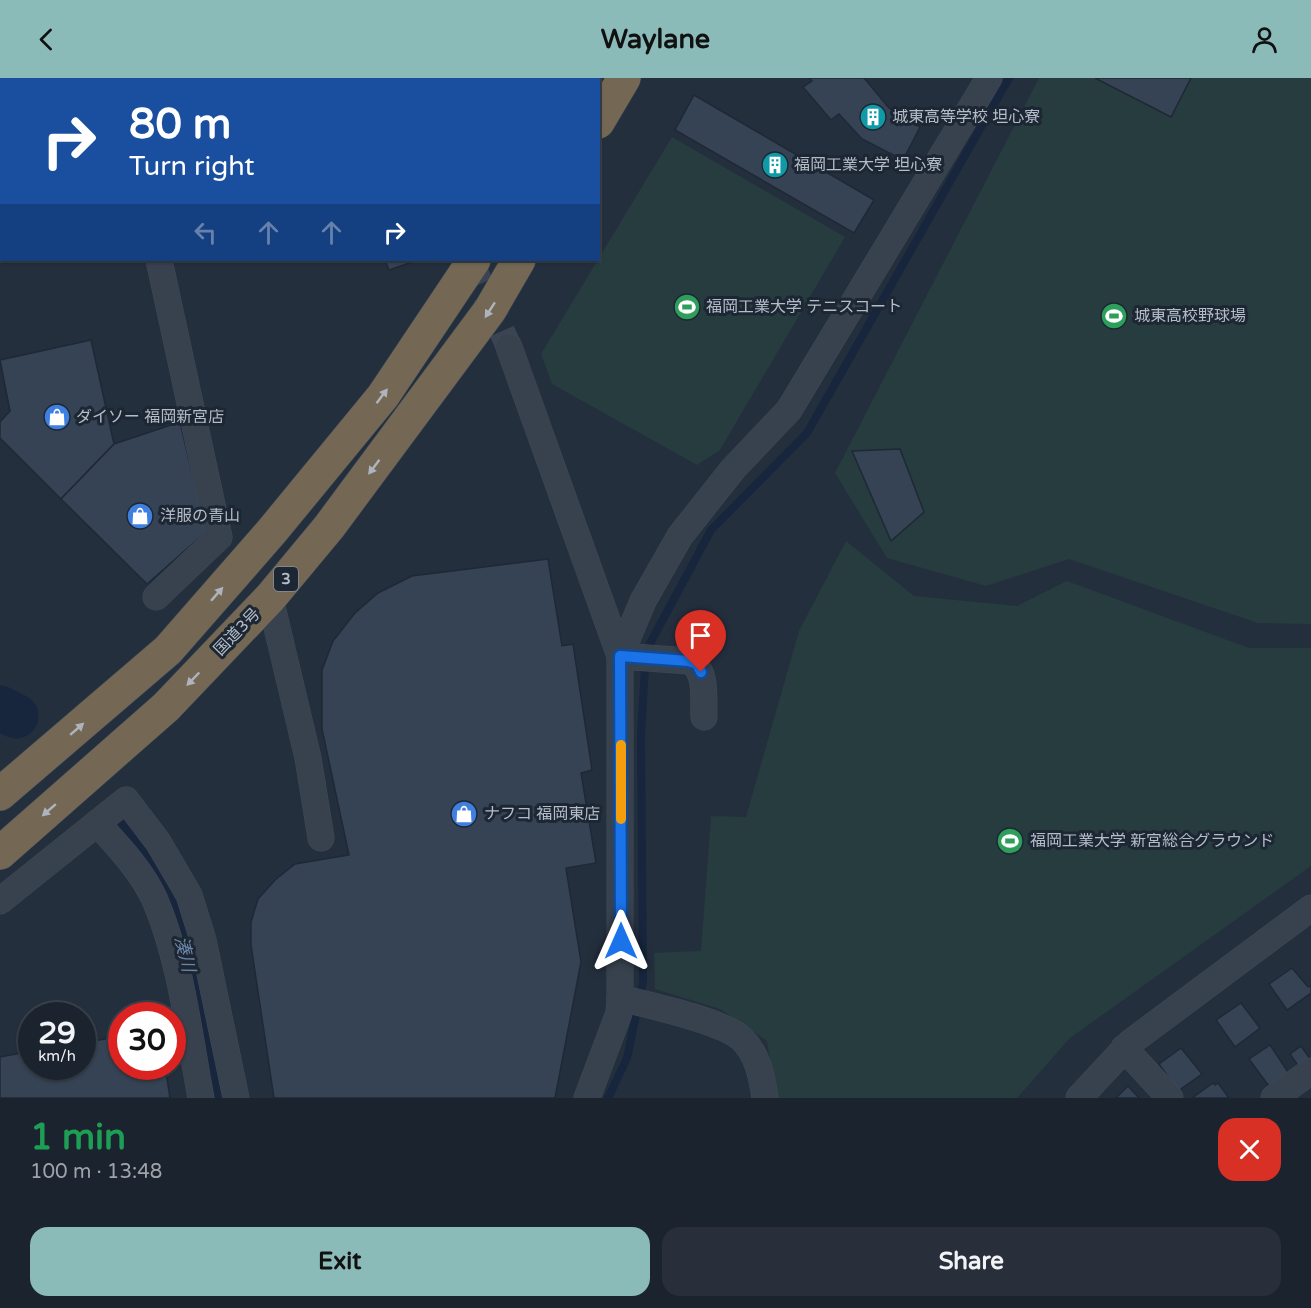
<!DOCTYPE html>
<meta charset="utf-8">
<style>
body{margin:0;font-family:"Varela Round","Noto Sans JP",sans-serif;background:#282f3a;color:#f1f3f6;height:100vh;display:flex;flex-direction:column;font-size:22px;white-space:nowrap}
*{box-sizing:border-box;margin:0}
p{font-size:20px;color:#a0a4aa}
.icon{flex:none;width:33px;height:33px;fill:none;stroke:currentColor;stroke-width:2;stroke-linecap:round;stroke-linejoin:round}
.map{position:relative;height:1020px;overflow:hidden}
.details{display:flex;flex-direction:column;background:#1b232e;flex:1}
.details>*{flex:none}
.hud{position:absolute;left:0px;top:0px;width:600px;height:183px;box-shadow:0 2px 4px #0004,0 0 0 2px #39404a;background:#1a4fa0;color:#fff;overflow:hidden}
.speed{position:absolute;left:18px;top:924px;display:flex;gap:12px;font-size:30px;font-weight:700;text-align:center}
.speed>*{display:grid;place-content:center;width:78px;height:78px;border-radius:50%;background:#1b232e;box-shadow:0 2px 4px #0004,0 0 0 2px #39404a;line-height:1}
.speed small{font-size:15px;font-weight:400}
.speed .limit{border:9px solid #d22;background:#fff;color:#111}
.pin{position:absolute;display:grid;place-items:center;width:51px;height:51px;color:#fff;margin:-62px -26px;border-radius:50% 50% 50% 0;rotate:-45deg;box-shadow:0 0 6px #0007}
.pin .icon{rotate:45deg}
.me{position:absolute;width:66px;margin:-33px;rotate:0deg;stroke-linejoin:round;filter:drop-shadow(0 0 4px #0008)}
.turn{display:flex;align-items:center;gap:21px;height:126px;padding:0 30px;font-size:27px}
.turn .icon{width:78px;height:78px;stroke-width:2.5}
.turn b{display:block;font-size:42px;line-height:51px}
.lanes{display:flex;align-items:center;height:57px;padding:0 30px;background:#0003;justify-content:center;gap:30px;direction:ltr}
.lanes .off{opacity:.35}
.round{display:grid;place-items:center;flex:none;width:63px;height:63px;border-radius:18px;background:#282f3a}
.headline{display:flex;align-items:center;justify-content:space-between;height:102px;padding:0 30px}
h1{font-size:36px;font-weight:700;line-height:45px;color:#1e9e55}
.action{display:flex;gap:12px;margin-top:auto;padding:12px 30px}
.action a{flex:1;height:69px;border-radius:18px;background:#8bbbb9;color:#111;font-size:24px;font-weight:700;line-height:69px;text-align:center}
.action a+a{background:#282f3a;color:#f1f3f6}
header{display:flex;justify-content:space-between;align-items:center;height:78px;padding:0 30px;background:#8bbbb9;color:#111;font-size:27px;font-weight:700}
.map>svg:first-child{display:block}
.green{fill:#263c3f}
.lines{fill:none;stroke-linecap:round;stroke-linejoin:round}
.stream{stroke:#17263c;stroke-width:8}
.river{stroke:#17263c;stroke-width:45}
.building{fill:#364354;stroke:#1f2835;stroke-width:1.5}
.minor-tunnel{stroke:#3a4453;stroke-width:26;stroke-dasharray:26 13;stroke-linecap:butt}
.minor-casing{stroke:#414a57;stroke-width:27}
.highway-casing{stroke:#434c59;stroke-width:34}
.minor{stroke:#38414e;stroke-width:26}
.highway{stroke:#746855;stroke-width:33}
.oneway{fill:#aeb4bd}
.route-casing{stroke:#114b97;stroke-width:15}
.route{stroke:#1a73e8;stroke-width:10}
.slow{stroke:#f59e0b;stroke-width:10}
.labels{text-anchor:middle;dominant-baseline:central;stroke-width:6;stroke-linejoin:round;paint-order:stroke}
.shield{fill:#1d2633;stroke:#878f9c;stroke-width:1.5}
.shield-label{font-size:15px;font-weight:bold;fill:#b4bcc9}
.poi-label{font-size:16px;fill:#b4bcc9;stroke:#1d2633;text-anchor:start}
.street-label{font-size:16px;fill:#b4bcc9;stroke:#1d2633}
.water-label{font-size:18px;font-style:italic;fill:#6d86a8;stroke:#1d2633}
</style>
<header><svg class="icon" aria-label="back" viewBox="0 0 24 24"><path d="M15 5l-7 7 7 7"/></svg>Waylane<svg class="icon" aria-label="person" viewBox="0 0 24 24"><circle cx="12" cy="8" r="4"/><path d="M4 21q1-7 8-7t8 7"/></svg></header>
<div class="map">
<svg width="1311" height="1020" viewBox="0 0 1311 1020">
<rect width="100%" height="100%" fill="#242f3e"/>
<!-- green -->
<g class="green">
<path d="M 1039,0 L 1311,0 L 1311,546 L 1258,545 L 1069,481 L 986,508 L 887,480 L 835,395 Z"/>
<path d="M 672,59 L 845,159 L 720,372 L 697,387 L 552,306 L 541,276 Z"/>
<path d="M 846,463 L 914,518 L 1017,528 L 1067,503 L 1249,570 L 1311,570 L 1311,788 L 1070,960 L 1017,1020 L 776,1020 L 767,963 L 720,931 L 655,911 L 654,875 L 701,873 L 711,738 L 746,739 L 799,553 Z"/>
</g>
<g class="lines">
<!-- stream -->
<path class="stream" d="M 608,1020 L 627,980 L 643,904 L 641,656 L 646,573 L 711,452 L 807,355 L 1009,0"/>
<!-- river -->
<g class="river">
<path d="M 0,630 L 16,638"/>
<path d="M 122,744 L 175,828 L 217,1020"/>
</g>
</g>
<!-- building -->
<g class="building">
<path d="M 284,0 L 392,0 L 393,2 L 282,2 Z"/>
<path d="M 809,0 L 864,0 L 889,30 L 920,49 L 903,82 L 862,61 L 839,36 L 831,42 L 803,9 L 812,3 Z"/>
<path d="M 1095,0 L 1191,0 L 1171,39 Z"/>
<path d="M 694,17 L 874,122 L 854,155 L 675,52 Z"/>
<path d="M 385,182 L 418,182 L 389,192 Z"/>
<path d="M 91,262 L 114,366 L 61,421 L 0,360 L 0,344 L 10,333 L 0,282 Z"/>
<path d="M 180,344 L 206,454 L 147,506 L 61,421 L 114,366 Z"/>
<path d="M 900,371 L 924,434 L 891,463 L 852,373 Z"/>
<path d="M 548,481 L 562,568 L 573,566 L 592,692 L 581,695 L 596,785 L 566,790 L 581,884 L 555,1020 L 274,1020 L 251,867 L 251,844 L 258,821 L 275,802 L 295,786 L 349,777 L 322,651 L 322,592 L 333,563 L 355,535 L 378,515 L 412,498 Z"/>
<path d="M 1292,890 L 1308,909 L 1311,908 L 1311,915 L 1287,932 L 1269,906 Z"/>
<path d="M 1241,925 L 1260,950 L 1235,969 L 1216,942 Z"/>
<path d="M 122,958 L 122,988 L 165,988 L 170,1020 L 0,1020 L 0,979 L 32,973 L 32,988 L 82,988 L 82,965 Z"/>
<path d="M 1270,967 L 1290,997 L 1271,1011 L 1249,981 Z"/>
<path d="M 1301,968 L 1311,982 L 1301,992 L 1290,976 Z"/>
<path d="M 1181,970 L 1202,996 L 1178,1013 L 1159,986 Z"/>
<path d="M 1213,1005 L 1215,1007 L 1218,1005 L 1229,1020 L 1192,1020 Z"/>
<path d="M 1128,1008 L 1139,1020 L 1116,1020 Z"/>
</g>
<g class="lines">
<!-- minor-tunnel -->
<path class="minor-tunnel" d="M 470,182 L 509,269"/>
<defs>
<g id="minor">
<path d="M 118,0 L 118,2"/>
<path d="M 400,0 L 400,2"/>
<path d="M 240,2 L 243,0"/>
<path d="M 0,133 L 2,132"/>
<path d="M 509,269 L 620,578 L 620,920 L 619,935 L 587,1020"/>
<path d="M 156,519 L 219,459 L 159,182"/>
<path d="M 270,520 L 308,680 L 321,760"/>
<path d="M 620,578 L 643,523 L 680,458 L 733,391 L 789,332 L 989,0"/>
<path d="M 620,578 L 689,583 C 708,592 703,621 704,639"/>
<path d="M 97,745 C 118,768 142,793 155,822 C 181,883 189,956 201,1020"/>
<path d="M 0,823 L 126,722 L 158,764 L 189,817 L 203,862 L 236,1020"/>
<path d="M 620,920 C 649,927 723,943 742,961 C 758,977 762,999 765,1020"/>
<path d="M 1124,970 L 1170,1020"/>
<path d="M 1079,1020 L 1131,964 L 1311,830"/>
<path d="M 1274,1020 L 1311,993"/>
</g>
<g id="highway">
<path d="M 578,2 L 579,0"/>
<path d="M 598,44 L 624,0"/>
<path d="M 0,716 L 168,572 L 272,453 L 383,318 L 474,182"/>
<path d="M 0,775 L 166,629 L 270,520 L 329,449 L 490,232 L 519,182"/>
</g>
</defs>
<!-- minor casing -->
<use href="#minor" class="minor-casing"/>
<!-- highway casing -->
<use href="#highway" class="highway-casing"/>
<!-- minor -->
<use href="#minor" class="minor"/>
<!-- highway -->
<use href="#highway" class="highway"/>
</g>
<!-- one-way arrows -->
<defs><path id="oneway-solid" d="M-6-.8H1V-3.2L6.5 0L1 3.2V.8H-6Z" transform="scale(1.5)"/></defs>
<g class="oneway">
<use href="#oneway-solid" transform="translate(490 232) rotate(123)"/>
<use href="#oneway-solid" transform="translate(382 318) rotate(-53)"/>
<use href="#oneway-solid" transform="translate(374 389) rotate(127)"/>
<use href="#oneway-solid" transform="translate(217 516) rotate(-49)"/>
<use href="#oneway-solid" transform="translate(193 601) rotate(134)"/>
<use href="#oneway-solid" transform="translate(77 651) rotate(-41)"/>
<use href="#oneway-solid" transform="translate(49 732) rotate(139)"/>
</g>
<g class="lines">
<defs>
<path id="route" d="M 621,863 L 620,578 L 689,583 L 697,586 L 701,594"/>
</defs>
<!-- route casing -->
<use href="#route" class="route-casing"/>
<!-- route -->
<use href="#route" class="route"/>
<!-- slow -->
<path class="slow" d="M 621,741 L 621,667"/>
</g>
<!-- icons -->
<defs>
<symbol id="building-disc" viewBox="-11 -11 22 22"><circle r="9.5" fill="#0f9aa8" stroke="#1d2633"/><path d="M-4-6H4V6H1V3H-1V6H-4ZM-2.5-4.3h1.7v1.8h-1.7ZM.8-4.3h1.7v1.8H.8ZM-2.5-1h1.7V.8h-1.7ZM.8-1h1.7V.8H.8Z" fill="#fff"/></symbol>
<symbol id="stadium-disc" viewBox="-11 -11 22 22"><circle r="9.5" fill="#2e9e5b" stroke="#1d2633"/><path d="M0-5a6.5 5 0 1 0 0 10a6.5 5 0 1 0 0-10ZM-3.5-1.8h7v3.6h-7Z" fill="#fff"/></symbol>
<symbol id="shop-disc" viewBox="-11 -11 22 22"><circle r="9.5" fill="#3f7fe0" stroke="#1d2633"/><path d="M-5-2.5h2.3a2.7 3.5 0 0 1 5.4 0H5L5.5 6h-11ZM-1.5-2.5h3a1.5 2.3 0 0 0-3 0Z" fill="#fff"/></symbol>
</defs>
<g fill-rule="evenodd">
<use href="#building-disc" x="858" y="24" width="30" height="30"/>
<use href="#building-disc" x="760" y="72" width="30" height="30"/>
<use href="#stadium-disc" x="672" y="214" width="30" height="30"/>
<use href="#stadium-disc" x="1099" y="223" width="30" height="30"/>
<use href="#shop-disc" x="42" y="324" width="30" height="30"/>
<use href="#shop-disc" x="125" y="423" width="30" height="30"/>
<use href="#shop-disc" x="449" y="721" width="30" height="30"/>
<use href="#stadium-disc" x="995" y="748" width="30" height="30"/>
</g>
<g class="labels">
<!-- shield labels -->
<rect class="shield" x="274" y="489" width="24" height="24" rx="4.5"/>
<g class="shield-label">
<text x="286" y="501">3</text>
</g>
<!-- poi labels -->
<g class="poi-label">
<text x="892" y="39">城東高等学校 坦心寮</text>
<text x="794" y="87">福岡工業大学 坦心寮</text>
<text x="706" y="229">福岡工業大学 テニスコート</text>
<text x="1134" y="238">城東高校野球場</text>
<text x="76" y="339">ダイソー 福岡新宮店</text>
<text x="160" y="438">洋服の青山</text>
<text x="484" y="736">ナフコ 福岡東店</text>
<text x="1030" y="763">福岡工業大学 新宮総合グラウンド</text>
</g>
<!-- street labels -->
<g class="street-label">
<text transform="translate(237 554) rotate(-46)">国道3号</text>
</g>
<!-- water labels -->
<g class="water-label">
<text transform="translate(185 876) rotate(77)">湊川</text>
</g>
</g>
</svg>
<div class="speed"><div>29<small>km/h</small></div><div class="limit">30</div></div>
<div class="pin" style="left:701px;top:594px;background:#d93025"><svg class="icon" aria-label="arrive" viewBox="0 0 24 24"><path d="M6 21V4h12l-3 4 3 4H6"/></svg></div>
<svg class="me" style="left:621px;top:863px" viewBox="-20 -20 40 40"><path d="M0-17L14 15 0 8-14 15z" fill="#1a73e8" stroke="#fff" stroke-width="4"/></svg>
<div class="hud">
<div class="turn"><svg class="icon" aria-label="right" viewBox="0 0 24 24"><path d="M7 20v-9h11M14 6l5 5-5 5"/></svg><div><b>80 m</b>Turn right</div></div>
<div class="lanes"><svg class="icon off" aria-label="left" viewBox="0 0 24 24"><path d="M17 20v-9H6M10 6l-5 5 5 5"/></svg><svg class="icon off" aria-label="ahead" viewBox="0 0 24 24"><path d="M12 20V5M6 11l6-6 6 6"/></svg><svg class="icon off" aria-label="ahead" viewBox="0 0 24 24"><path d="M12 20V5M6 11l6-6 6 6"/></svg><svg class="icon" aria-label="right" viewBox="0 0 24 24"><path d="M7 20v-9h11M14 6l5 5-5 5"/></svg></div>
</div>
</div>
<section class="details">
<div class="headline"><div><h1>1 min</h1><p>100 m · 13:48</p></div><a class="round" style="background:#d93025;color:#fff"><svg class="icon" aria-label="close" viewBox="0 0 24 24"><path d="M6 6l12 12M18 6L6 18"/></svg></a></div>
<div class="action"><a>Exit</a><a>Share</a></div>
</section>
